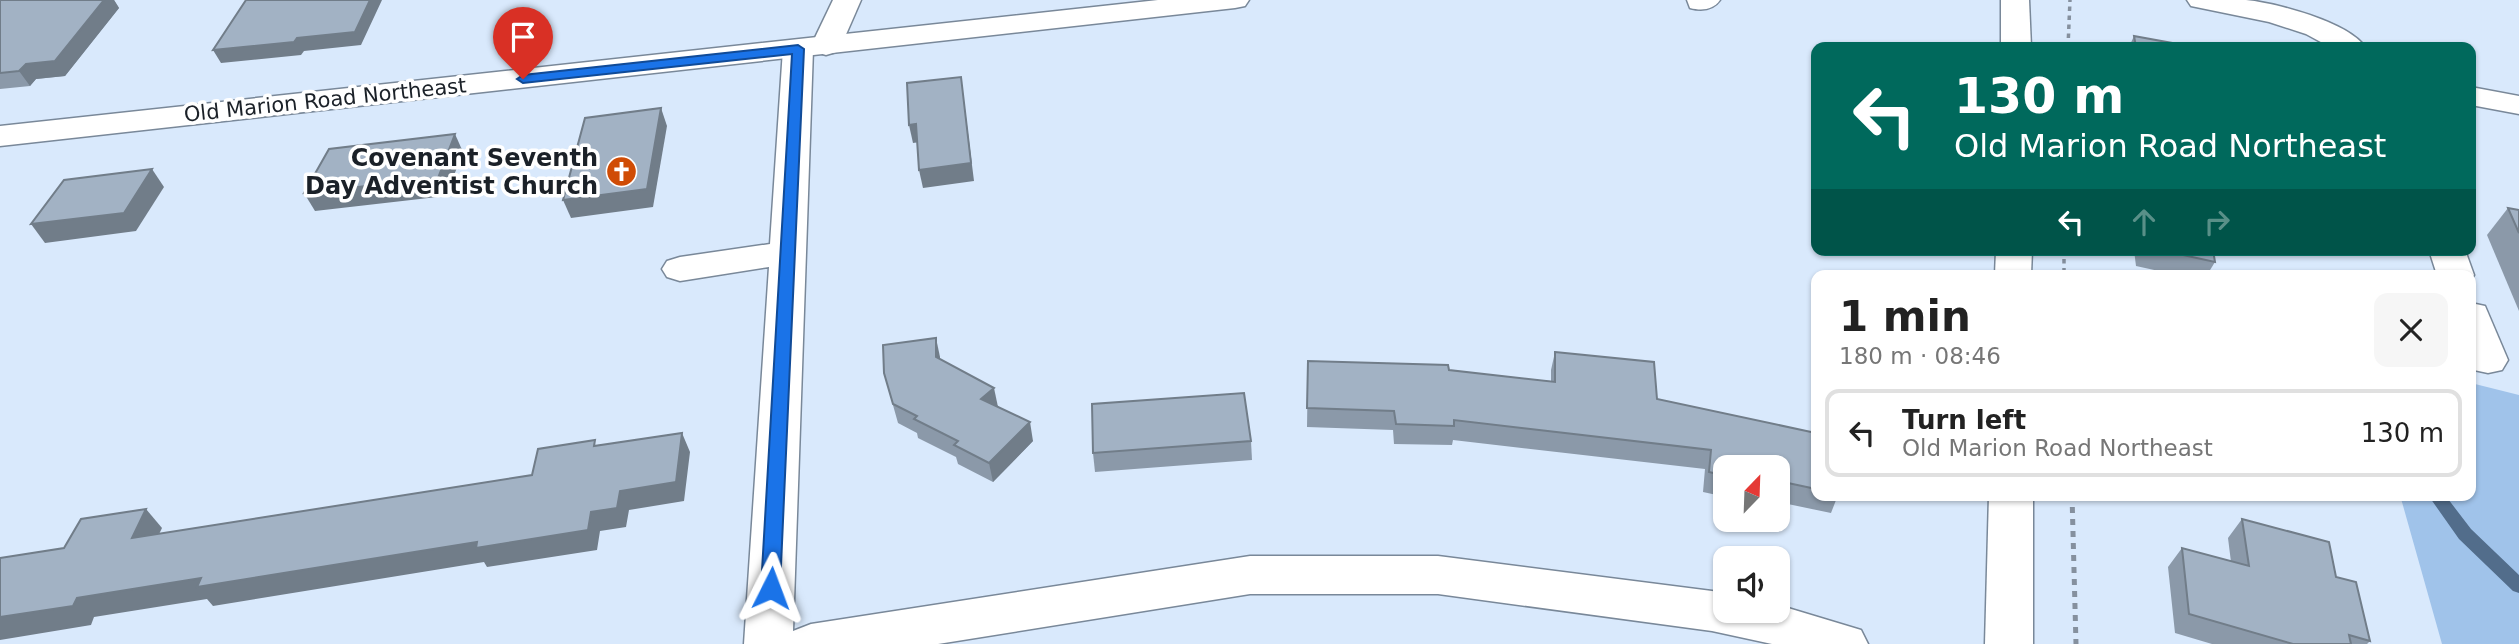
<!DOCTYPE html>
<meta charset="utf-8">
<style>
body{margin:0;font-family:"DejaVu Sans",sans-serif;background:#f6f6f6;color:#222;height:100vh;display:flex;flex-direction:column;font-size:26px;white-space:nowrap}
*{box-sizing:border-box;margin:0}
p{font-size:23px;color:#767676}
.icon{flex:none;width:38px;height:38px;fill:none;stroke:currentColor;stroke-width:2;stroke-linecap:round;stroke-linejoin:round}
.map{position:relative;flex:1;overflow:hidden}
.details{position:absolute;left:1811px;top:270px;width:665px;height:231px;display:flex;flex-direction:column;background:#fff;border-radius:14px;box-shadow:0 2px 5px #0004}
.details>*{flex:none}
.hud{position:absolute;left:1811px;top:42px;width:665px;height:214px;border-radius:14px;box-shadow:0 2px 5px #0004;background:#00695c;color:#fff;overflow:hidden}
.needle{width:46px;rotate:23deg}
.buttons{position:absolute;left:1713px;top:455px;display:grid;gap:14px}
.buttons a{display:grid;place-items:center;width:77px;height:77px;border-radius:14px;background:#fff;box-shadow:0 2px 5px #0004;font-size:35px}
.pin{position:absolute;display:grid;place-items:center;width:60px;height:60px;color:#fff;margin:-72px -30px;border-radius:50% 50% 50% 0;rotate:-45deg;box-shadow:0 0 7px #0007}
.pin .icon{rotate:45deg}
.me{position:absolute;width:77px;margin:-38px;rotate:3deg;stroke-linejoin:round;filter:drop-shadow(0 0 5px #0008)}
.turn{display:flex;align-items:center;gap:24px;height:147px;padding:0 28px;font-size:32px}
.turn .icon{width:91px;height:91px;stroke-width:2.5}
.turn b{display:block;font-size:49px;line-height:60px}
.lanes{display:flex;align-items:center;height:66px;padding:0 28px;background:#0003;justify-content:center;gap:35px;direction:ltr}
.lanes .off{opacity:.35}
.round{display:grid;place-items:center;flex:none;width:74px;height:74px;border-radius:14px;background:#f6f6f6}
.head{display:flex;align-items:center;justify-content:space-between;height:119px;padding:0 28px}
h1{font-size:42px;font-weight:700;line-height:52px}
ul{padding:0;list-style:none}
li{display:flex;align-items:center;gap:21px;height:88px;margin:0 14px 10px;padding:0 14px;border:4px solid #e0e0e0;border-radius:14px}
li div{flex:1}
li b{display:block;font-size:26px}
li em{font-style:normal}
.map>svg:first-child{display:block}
.green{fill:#a0c3ea}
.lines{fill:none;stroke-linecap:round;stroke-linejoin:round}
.stream{fill:#526d8b;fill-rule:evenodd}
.minor-casing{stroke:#798899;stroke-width:3}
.major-casing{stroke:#798899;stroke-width:3}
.path-far1{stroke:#85909e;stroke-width:3.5;stroke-dasharray:4.5 4.5;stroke-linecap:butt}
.path{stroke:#85909e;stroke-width:5;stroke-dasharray:6 6;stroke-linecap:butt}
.minor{fill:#fff;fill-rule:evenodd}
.major{fill:#fff;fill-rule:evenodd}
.wall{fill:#8b99a9}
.shaded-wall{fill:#717d89}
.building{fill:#a2b2c4;stroke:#717d89;stroke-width:2}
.route{fill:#1a73e8;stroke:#114b97;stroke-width:2}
.labels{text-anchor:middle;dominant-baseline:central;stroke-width:7;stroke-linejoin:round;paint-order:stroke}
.far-street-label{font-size:21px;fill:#1b2128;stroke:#fff}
.poi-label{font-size:24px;font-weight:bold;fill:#1b2128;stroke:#fff;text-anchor:end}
</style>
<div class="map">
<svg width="2519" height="644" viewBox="0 0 2519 644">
<rect width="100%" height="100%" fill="#d9e9fc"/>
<!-- green -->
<path class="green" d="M 2471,383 L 2519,395 L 2519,644 L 2442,644 L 2400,495 L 2471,495 Z"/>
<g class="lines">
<!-- stream -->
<path class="stream" d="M 2428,495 L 2445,495 L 2471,529 L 2519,575 L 2519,593 L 2513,591 L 2459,539 Z"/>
<defs>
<g id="minor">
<path d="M 833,0 L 861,0 L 841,46 L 836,52 L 826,55 L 816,52 L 811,46 Z"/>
<path d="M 1687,0 L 1720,0 C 1713,10 1702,11 1690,8 Z"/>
<path d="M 2001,0 L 2029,0 L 2031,47 L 2001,47 Z"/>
<path d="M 2187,0 C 2206,0 2227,0 2246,0 C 2276,3 2348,22 2365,47 L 2330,47 L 2306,34 L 2269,22 L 2191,6 Z"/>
<path d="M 798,40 L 808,43 L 813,49 L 793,631 L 811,624 L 1250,556 L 1438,556 L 1712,591 L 1726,594 L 1726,611 L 1778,611 L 1778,605 L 1861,630 L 1868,644 L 1772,644 L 1712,631 L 1438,594 L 1250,594 L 938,644 L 744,644 L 769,267 L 680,281 L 667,277 L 662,269 L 667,261 L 680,257 L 770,244 L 783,49 L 788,43 Z"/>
<path d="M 2471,87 L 2519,96 L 2519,114 L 2471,105 Z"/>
<path d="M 1996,250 L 2032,250 L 2031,275 L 1995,275 Z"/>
<path d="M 2429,250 L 2465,250 L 2474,275 L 2471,280 L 2471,275 L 2437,275 Z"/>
<path d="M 2471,303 L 2485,306 L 2508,360 L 2502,370 L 2488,373 L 2474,370 L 2471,365 Z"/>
<path d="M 1989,495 L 2033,495 L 2033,644 L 1985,644 Z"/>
</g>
<path id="major" d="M 1158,0 L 1249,0 L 1245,6 L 1235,8 L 0,146 L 0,126 Z"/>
</defs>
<!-- minor casing -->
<use href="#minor" class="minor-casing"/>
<!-- major casing -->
<use href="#major" class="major-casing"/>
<!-- path-far1 -->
<g class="path-far1">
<path d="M 2068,47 L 2070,0"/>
<path d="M 2064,250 L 2064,275"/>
</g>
<!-- path -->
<path class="path" d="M 2072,495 L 2076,644"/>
<!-- minor -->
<use href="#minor" class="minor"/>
<!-- major -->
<use href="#major" class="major"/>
</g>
<!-- wall -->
<g class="wall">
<path d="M 0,0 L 114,0 L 119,8 L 65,76 L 36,79 L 30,86 L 0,89 Z"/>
<path d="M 2134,36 L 2184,47 L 2129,47 Z"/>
<path d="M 2508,208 L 2519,210 L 2519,311 L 2487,235 Z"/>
<path d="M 2134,250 L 2213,250 L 2215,262 L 2207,275 L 2177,275 L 2136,266 Z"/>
<path d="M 1555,352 L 1657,399 L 1816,433 L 1816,495 L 1838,495 L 1831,513 L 1783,503 L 1780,510 L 1778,509 L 1778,467 L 1726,467 L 1726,497 L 1703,492 L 1705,469 L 1453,440 L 1452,445 L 1394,444 L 1393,430 L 1307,427 L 1308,361 L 1551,381 L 1551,370 Z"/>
<path d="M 940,357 L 940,360 L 998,406 L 1033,441 L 993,482 L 958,464 L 956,457 L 918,438 L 917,433 L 898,423 L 884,373 Z"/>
<path d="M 1251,441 L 1252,460 L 1095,472 L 1093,453 Z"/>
<path d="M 1855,495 L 1886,495 L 1883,501 Z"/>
<path d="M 2242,519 L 2336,577 L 2370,641 L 2367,644 L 2212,644 L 2175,633 L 2168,567 L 2182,548 L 2231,562 L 2228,538 Z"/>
</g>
<!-- shaded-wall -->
<g class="shaded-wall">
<path d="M 104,0 L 114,0 L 119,8 L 65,76 L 36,79 L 30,86 L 19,71 L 26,64 Z"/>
<path d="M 370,0 L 382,0 L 361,45 L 304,51 L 301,55 L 221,63 L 213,50 Z"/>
<path d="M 961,77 L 974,181 L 923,188 L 919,170 Z"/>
<path d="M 661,108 L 667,126 L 653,207 L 571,218 L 563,200 Z"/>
<path d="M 916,124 L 920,142 L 913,143 L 909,125 Z"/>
<path d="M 455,134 L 463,152 L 446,196 L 315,211 L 304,193 Z"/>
<path d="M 152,169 L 164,187 L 136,231 L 45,243 L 31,224 Z"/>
<path d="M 936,338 L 940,357 L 940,376 L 936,357 Z"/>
<path d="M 994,388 L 998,407 L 981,399 Z"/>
<path d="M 1030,422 L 1033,441 L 993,482 L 989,463 Z"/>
<path d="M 682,433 L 690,452 L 684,501 L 629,510 L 626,527 L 600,531 L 597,550 L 487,567 L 484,562 L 213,606 L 207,599 L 94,617 L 91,625 L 0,640 L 0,617 L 77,598 L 201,578 L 591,512 L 620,491 Z"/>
<path d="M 146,509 L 162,528 L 148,557 L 132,538 Z"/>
</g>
<!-- building -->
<g class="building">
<path d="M 0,0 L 104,0 L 55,61 L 26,64 L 19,71 L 0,73 Z"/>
<path d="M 246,0 L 370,0 L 355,32 L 297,38 L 294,42 L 213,50 Z"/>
<path d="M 2134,36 L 2183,45 L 2184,47 L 2136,47 Z"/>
<path d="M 961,77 L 971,163 L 919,170 L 916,124 L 909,125 L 907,83 Z"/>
<path d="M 661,108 L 647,189 L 563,200 L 585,118 Z"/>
<path d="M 455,134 L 438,178 L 304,193 L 329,149 Z"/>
<path d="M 152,169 L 124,213 L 31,224 L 64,180 Z"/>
<path d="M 2508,208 L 2519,210 L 2519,233 Z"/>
<path d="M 2160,250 L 2213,250 L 2215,262 Z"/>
<path d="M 936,338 L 936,357 L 994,388 L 981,399 L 1030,422 L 989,463 L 954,445 L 958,441 L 914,419 L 917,416 L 893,404 L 884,373 L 883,345 Z"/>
<path d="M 1555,352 L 1654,362 L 1657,399 L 1816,433 L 1816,489 L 1788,483 L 1788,490 L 1778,488 L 1778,467 L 1726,467 L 1726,476 L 1709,472 L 1711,450 L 1454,420 L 1454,426 L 1396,424 L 1394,411 L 1307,408 L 1308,361 L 1448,365 L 1449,370 L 1555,382 Z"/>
<path d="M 1244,393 L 1251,441 L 1093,453 L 1092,404 Z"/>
<path d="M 682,433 L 676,482 L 620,491 L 617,508 L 591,512 L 588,530 L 476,548 L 477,542 L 197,587 L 201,578 L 77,598 L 73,606 L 0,617 L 0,558 L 64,548 L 81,519 L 146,509 L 132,538 L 532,475 L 538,449 L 595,440 L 594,446 Z"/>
<path d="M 2242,519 L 2329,542 L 2336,577 L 2356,582 L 2370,641 L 2349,635 L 2351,644 L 2293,644 L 2189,614 L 2182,548 L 2249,566 Z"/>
</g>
<!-- route -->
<path class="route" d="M 798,45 L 804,49 L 780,588 L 778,594 L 771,596 L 764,594 L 761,588 L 792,54 L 523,83 L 517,79 L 523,75 Z"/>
<!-- icons -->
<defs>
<symbol id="church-disc" viewBox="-11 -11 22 22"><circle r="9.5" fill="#d04c05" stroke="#fff"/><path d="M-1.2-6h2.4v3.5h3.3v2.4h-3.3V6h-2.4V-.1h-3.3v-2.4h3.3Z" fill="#fff"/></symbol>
</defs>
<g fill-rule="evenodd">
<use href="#church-disc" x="604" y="154" width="35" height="35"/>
</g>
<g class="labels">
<!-- far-street labels -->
<g class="far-street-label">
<text transform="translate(325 100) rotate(-6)">Old Marion Road Northeast</text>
</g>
<!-- poi labels -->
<g class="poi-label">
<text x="598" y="158">Covenant Seventh<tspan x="598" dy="28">Day Adventist Church</tspan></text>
</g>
</g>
</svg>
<div class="buttons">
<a><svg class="needle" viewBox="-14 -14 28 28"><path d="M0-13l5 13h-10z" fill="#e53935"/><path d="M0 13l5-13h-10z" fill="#767676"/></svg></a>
<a><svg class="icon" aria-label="sound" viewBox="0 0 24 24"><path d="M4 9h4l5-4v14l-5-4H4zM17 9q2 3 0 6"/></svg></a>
</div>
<div class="pin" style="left:523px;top:79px;background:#d93025"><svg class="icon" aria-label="arrive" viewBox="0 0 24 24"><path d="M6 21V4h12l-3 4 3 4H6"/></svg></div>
<svg class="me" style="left:771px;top:588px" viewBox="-20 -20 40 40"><path d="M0-17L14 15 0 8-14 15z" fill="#1a73e8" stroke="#fff" stroke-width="4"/></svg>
<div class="hud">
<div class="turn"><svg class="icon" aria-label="left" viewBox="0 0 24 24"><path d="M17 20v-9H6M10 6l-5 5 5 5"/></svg><div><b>130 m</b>Old Marion Road Northeast</div></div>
<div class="lanes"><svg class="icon" aria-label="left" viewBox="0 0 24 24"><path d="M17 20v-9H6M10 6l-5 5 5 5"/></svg><svg class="icon off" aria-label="ahead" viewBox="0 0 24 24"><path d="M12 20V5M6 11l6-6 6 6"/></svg><svg class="icon off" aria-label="right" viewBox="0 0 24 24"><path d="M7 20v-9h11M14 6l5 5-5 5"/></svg></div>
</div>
<section class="details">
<div class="head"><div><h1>1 min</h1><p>180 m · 08:46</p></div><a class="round"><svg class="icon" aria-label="close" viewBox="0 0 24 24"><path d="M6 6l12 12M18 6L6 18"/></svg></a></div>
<ul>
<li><svg class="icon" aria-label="left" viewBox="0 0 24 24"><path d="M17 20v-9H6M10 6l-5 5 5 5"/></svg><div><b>Turn left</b><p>Old Marion Road Northeast</p></div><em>130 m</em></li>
</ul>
</section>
</div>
